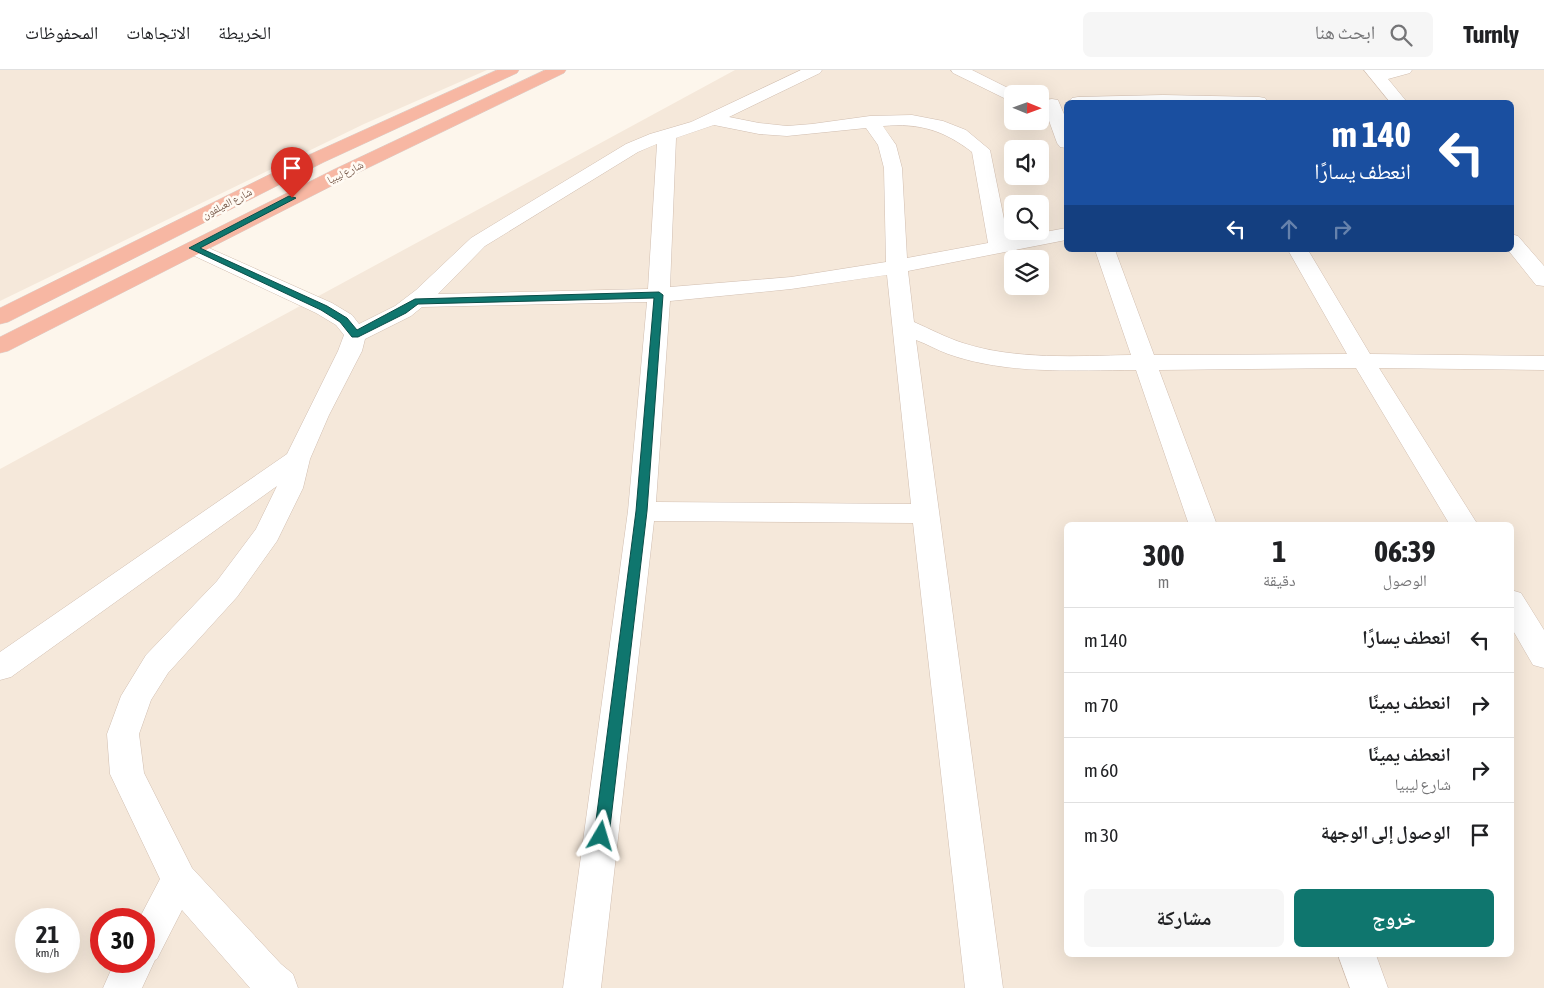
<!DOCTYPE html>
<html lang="ar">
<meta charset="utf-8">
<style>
body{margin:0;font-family:"Asap Condensed","Noto Naskh Arabic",sans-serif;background:#f6f6f6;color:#202124;direction:rtl;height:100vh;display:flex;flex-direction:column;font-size:19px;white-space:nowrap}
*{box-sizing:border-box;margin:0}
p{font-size:16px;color:#757577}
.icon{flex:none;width:28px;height:28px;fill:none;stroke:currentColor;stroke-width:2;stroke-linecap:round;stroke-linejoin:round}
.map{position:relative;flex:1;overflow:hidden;direction:ltr}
.panel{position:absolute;left:1064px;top:452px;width:450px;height:435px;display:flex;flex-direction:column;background:#fff;border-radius:8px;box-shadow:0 5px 20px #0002;direction:rtl}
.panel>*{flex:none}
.banner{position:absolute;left:1064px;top:30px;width:450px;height:152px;border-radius:8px;box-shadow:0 5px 20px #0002;direction:rtl;background:#1a4fa0;color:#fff;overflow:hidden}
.needle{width:32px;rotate:91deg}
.buttons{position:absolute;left:1004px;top:15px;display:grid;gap:10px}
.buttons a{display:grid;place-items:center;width:45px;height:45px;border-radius:8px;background:#fff;box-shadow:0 5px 20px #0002;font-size:25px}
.speed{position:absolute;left:15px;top:838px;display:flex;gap:10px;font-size:25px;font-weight:700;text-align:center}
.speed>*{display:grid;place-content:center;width:65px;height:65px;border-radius:50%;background:#fff;box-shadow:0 5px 20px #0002;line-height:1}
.speed small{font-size:12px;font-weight:400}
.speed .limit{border:8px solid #d22;background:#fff;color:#111}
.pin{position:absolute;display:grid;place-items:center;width:42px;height:42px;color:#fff;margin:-51px -21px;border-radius:50% 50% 50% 0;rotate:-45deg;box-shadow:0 0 5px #0007}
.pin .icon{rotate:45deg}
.me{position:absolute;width:55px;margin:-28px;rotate:7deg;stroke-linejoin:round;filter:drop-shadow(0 0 4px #0008)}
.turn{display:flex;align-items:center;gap:18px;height:105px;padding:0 20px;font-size:22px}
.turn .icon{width:65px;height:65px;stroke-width:2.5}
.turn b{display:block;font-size:35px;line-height:42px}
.lanes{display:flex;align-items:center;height:48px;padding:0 20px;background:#0003;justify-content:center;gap:25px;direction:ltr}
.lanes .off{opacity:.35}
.eta{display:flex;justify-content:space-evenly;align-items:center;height:85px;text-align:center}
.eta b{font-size:30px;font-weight:700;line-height:35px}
.cta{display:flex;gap:10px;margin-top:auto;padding:10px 20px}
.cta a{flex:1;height:58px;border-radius:8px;background:#0f766e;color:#fff;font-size:20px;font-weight:700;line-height:58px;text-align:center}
.cta a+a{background:#f6f6f6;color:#202124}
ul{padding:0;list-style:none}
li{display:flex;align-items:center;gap:15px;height:65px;padding:0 20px;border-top:1px solid #e0e0e0}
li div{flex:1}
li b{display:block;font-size:19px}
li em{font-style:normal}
header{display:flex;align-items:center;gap:30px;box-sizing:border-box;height:70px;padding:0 25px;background:#fff;border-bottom:1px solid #e0e0e0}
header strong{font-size:24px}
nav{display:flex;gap:28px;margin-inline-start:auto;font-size:18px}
.search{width:350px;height:45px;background:#f6f6f6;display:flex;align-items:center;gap:12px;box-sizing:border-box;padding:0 18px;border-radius:8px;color:#757577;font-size:19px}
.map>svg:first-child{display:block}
.residential{fill:#f5e8da;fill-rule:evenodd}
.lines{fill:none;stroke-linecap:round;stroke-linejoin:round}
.minor-casing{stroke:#d1beb0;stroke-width:1}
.highway-casing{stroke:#dad1cd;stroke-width:1}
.minor{fill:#fff;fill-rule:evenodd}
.highway{fill:#f7b7a3;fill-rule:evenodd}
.route{fill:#0f766e;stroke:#0a4d48}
.labels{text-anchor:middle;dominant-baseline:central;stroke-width:5;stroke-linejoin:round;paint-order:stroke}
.far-street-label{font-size:11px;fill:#7a5c4d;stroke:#fffaf3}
</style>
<header>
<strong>Turnly</strong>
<div class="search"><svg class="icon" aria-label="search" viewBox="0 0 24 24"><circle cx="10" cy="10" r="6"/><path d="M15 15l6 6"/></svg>ابحث هنا</div>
<nav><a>الخريطة</a><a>الاتجاهات</a><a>المحفوظات</a></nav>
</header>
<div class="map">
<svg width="1544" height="918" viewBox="0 0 1544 918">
<rect width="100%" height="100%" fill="#fdf6ec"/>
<!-- residential -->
<g class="residential">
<path d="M 0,0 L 487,0 L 364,54 L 0,231 Z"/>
<path d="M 735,0 L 1544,0 L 1544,918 L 0,918 L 0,399 ZM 1012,24 L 1040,24 L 1040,51 L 1012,51 ZM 1066,32 L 1511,32 L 1511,180 L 1066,180 ZM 1012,79 L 1040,79 L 1040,106 L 1012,106 ZM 1012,134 L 1040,134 L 1040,161 L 1012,161 ZM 1012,189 L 1040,189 L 1040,216 L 1012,216 ZM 1066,455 L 1511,455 L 1511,885 L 1066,885 ZM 26,849 L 69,849 L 69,891 L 26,891 ZM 101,849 L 144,849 L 144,891 L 101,891 Z"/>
</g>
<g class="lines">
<defs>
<g id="minor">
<path d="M 801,0 L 822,0 L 820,3 L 729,47 L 759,53 L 787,56 L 812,54 L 870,46 L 912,45 L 943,51 L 966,60 L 990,80 L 1008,169 L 1066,158 L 1066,170 L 908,201 L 914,252 C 930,259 947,268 963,273 C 1015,290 1077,286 1131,285 L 1095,180 L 1115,180 L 1154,285 L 1347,284 L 1288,180 L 1308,180 L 1370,284 L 1544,286 L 1544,300 L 1379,298 L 1478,455 L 1450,455 L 1356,298 L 1159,300 L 1217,455 L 1189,455 L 1136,300 C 1074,300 1007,305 948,284 C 937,280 927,274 916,270 L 1003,918 L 965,918 L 913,453 L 654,451 L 601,918 L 563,918 L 628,441 L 647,232 L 422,237 L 411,246 L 365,269 L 362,281 L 329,345 L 310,389 L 303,418 L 277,471 L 237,527 L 168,603 L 151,630 L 139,664 L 144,703 L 192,798 L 281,894 L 293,904 L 298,918 L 250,918 L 182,840 L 157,889 L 155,890 L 142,918 L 103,918 L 115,891 L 144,891 L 144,849 L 139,849 L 160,809 L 110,704 L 107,664 L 121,626 L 146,585 L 217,511 L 256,459 L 277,416 L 11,607 L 0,610 L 0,582 L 287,384 L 338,281 L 344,265 L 336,255 L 316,243 L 186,182 L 183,178 L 186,174 L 193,172 L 200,174 L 332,233 L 352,245 L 359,254 L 395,236 L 416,220 L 471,168 L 626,74 L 650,64 L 691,52 ZM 714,55 L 759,64 L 787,66 L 866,58 L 878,75 L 884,98 L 886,192 L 791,207 L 670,217 L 676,68 ZM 883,56 C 920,53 943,60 972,82 L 988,173 L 907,188 L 902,98 L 896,75 ZM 657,74 L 648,219 L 438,224 L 485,176 L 638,82 ZM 887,205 L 911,434 L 656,432 L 670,231 L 791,219 Z"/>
<path d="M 951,0 L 972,0 L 1020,24 L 1012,24 L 1012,30 L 1006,29 L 953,3 Z"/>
<path d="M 1364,0 L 1412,0 L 1410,3 L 1388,9 L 1407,32 L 1390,32 Z"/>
<path d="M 1163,25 L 1259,27 L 1265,28 L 1268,32 L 1069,32 L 1072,28 L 1078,27 Z"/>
<path d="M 1052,29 L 1058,30 L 1066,49 L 1066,78 L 1060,77 L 1057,73 L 1043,34 L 1046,30 Z"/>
<path d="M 1511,164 L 1518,166 L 1544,196 L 1544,216 L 1536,215 L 1508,180 L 1511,180 Z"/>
<path d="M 1511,520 L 1521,523 L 1544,560 L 1544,598 L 1533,595 L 1511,557 Z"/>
<path d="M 1338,885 L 1376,885 L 1388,918 L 1350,918 Z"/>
</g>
<g id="highway">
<path d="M 497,0 L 519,0 L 517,3 L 324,92 L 8,252 L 0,254 L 0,238 L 311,84 Z"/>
<path d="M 545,0 L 566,0 L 564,3 L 349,107 L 8,281 L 0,283 L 0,267 L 335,99 Z"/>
</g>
</defs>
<!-- minor casing -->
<use href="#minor" class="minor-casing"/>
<!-- highway casing -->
<use href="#highway" class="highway-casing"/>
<!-- minor -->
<use href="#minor" class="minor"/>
<!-- highway -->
<use href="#highway" class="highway"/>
</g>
<!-- route -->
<path class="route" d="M 289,126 L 296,128 L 200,178 L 327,236 L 347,248 L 357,260 L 415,229 L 659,222 L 663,225 L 647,441 L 609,766 L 606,770 L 601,772 L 596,770 L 594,766 L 636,441 L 654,228 L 418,234 L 406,243 L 358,267 L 352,267 L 340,252 L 321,240 L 189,178 Z"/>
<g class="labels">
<!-- far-street labels -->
<g class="far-street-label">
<text transform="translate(345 102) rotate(-26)">شارع ليبيا</text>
<text transform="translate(227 133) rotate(-27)">شارع العيلفون</text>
</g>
</g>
</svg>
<div class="buttons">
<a><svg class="needle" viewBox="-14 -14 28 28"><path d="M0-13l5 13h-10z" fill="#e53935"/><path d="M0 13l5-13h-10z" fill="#757577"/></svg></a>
<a><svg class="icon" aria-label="sound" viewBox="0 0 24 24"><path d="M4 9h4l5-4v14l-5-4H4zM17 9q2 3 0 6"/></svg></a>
<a><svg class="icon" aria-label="search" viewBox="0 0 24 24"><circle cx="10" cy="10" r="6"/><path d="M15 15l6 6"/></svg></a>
<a><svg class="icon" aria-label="layers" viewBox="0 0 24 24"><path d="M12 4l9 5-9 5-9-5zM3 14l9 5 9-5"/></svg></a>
</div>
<div class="speed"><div>21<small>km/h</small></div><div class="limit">30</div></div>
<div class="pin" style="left:292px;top:128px;background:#d93025"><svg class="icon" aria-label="arrive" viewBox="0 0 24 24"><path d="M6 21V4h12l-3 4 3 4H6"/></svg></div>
<svg class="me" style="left:601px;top:766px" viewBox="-20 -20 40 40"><path d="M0-17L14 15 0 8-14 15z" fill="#0f766e" stroke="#fff" stroke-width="4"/></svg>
<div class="banner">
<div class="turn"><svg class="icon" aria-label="left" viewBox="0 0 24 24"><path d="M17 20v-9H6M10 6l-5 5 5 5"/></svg><div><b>140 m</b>انعطف يسارًا</div></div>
<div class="lanes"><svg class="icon" aria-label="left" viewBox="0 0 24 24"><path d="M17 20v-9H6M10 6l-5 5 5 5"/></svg><svg class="icon off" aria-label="ahead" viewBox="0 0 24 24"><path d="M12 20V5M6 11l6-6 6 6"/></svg><svg class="icon off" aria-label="right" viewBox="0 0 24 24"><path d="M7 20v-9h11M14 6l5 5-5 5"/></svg></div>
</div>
<section class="panel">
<div class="eta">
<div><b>06:39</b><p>الوصول</p></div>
<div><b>1</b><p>دقيقة</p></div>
<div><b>300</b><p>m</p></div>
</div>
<ul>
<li><svg class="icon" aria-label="left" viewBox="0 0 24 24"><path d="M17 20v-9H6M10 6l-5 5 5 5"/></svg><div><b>انعطف يسارًا</b></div><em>140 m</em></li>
<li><svg class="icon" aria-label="right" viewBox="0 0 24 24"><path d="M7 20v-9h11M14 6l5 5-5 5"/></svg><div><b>انعطف يمينًا</b></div><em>70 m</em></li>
<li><svg class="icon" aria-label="right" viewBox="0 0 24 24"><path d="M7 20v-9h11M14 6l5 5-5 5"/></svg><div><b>انعطف يمينًا</b><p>شارع ليبيا</p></div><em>60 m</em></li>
<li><svg class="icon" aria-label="arrive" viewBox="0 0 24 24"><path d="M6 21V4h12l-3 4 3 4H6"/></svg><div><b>الوصول إلى الوجهة</b></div><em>30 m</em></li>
</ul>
<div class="cta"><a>خروج</a><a>مشاركة</a></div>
</section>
</div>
